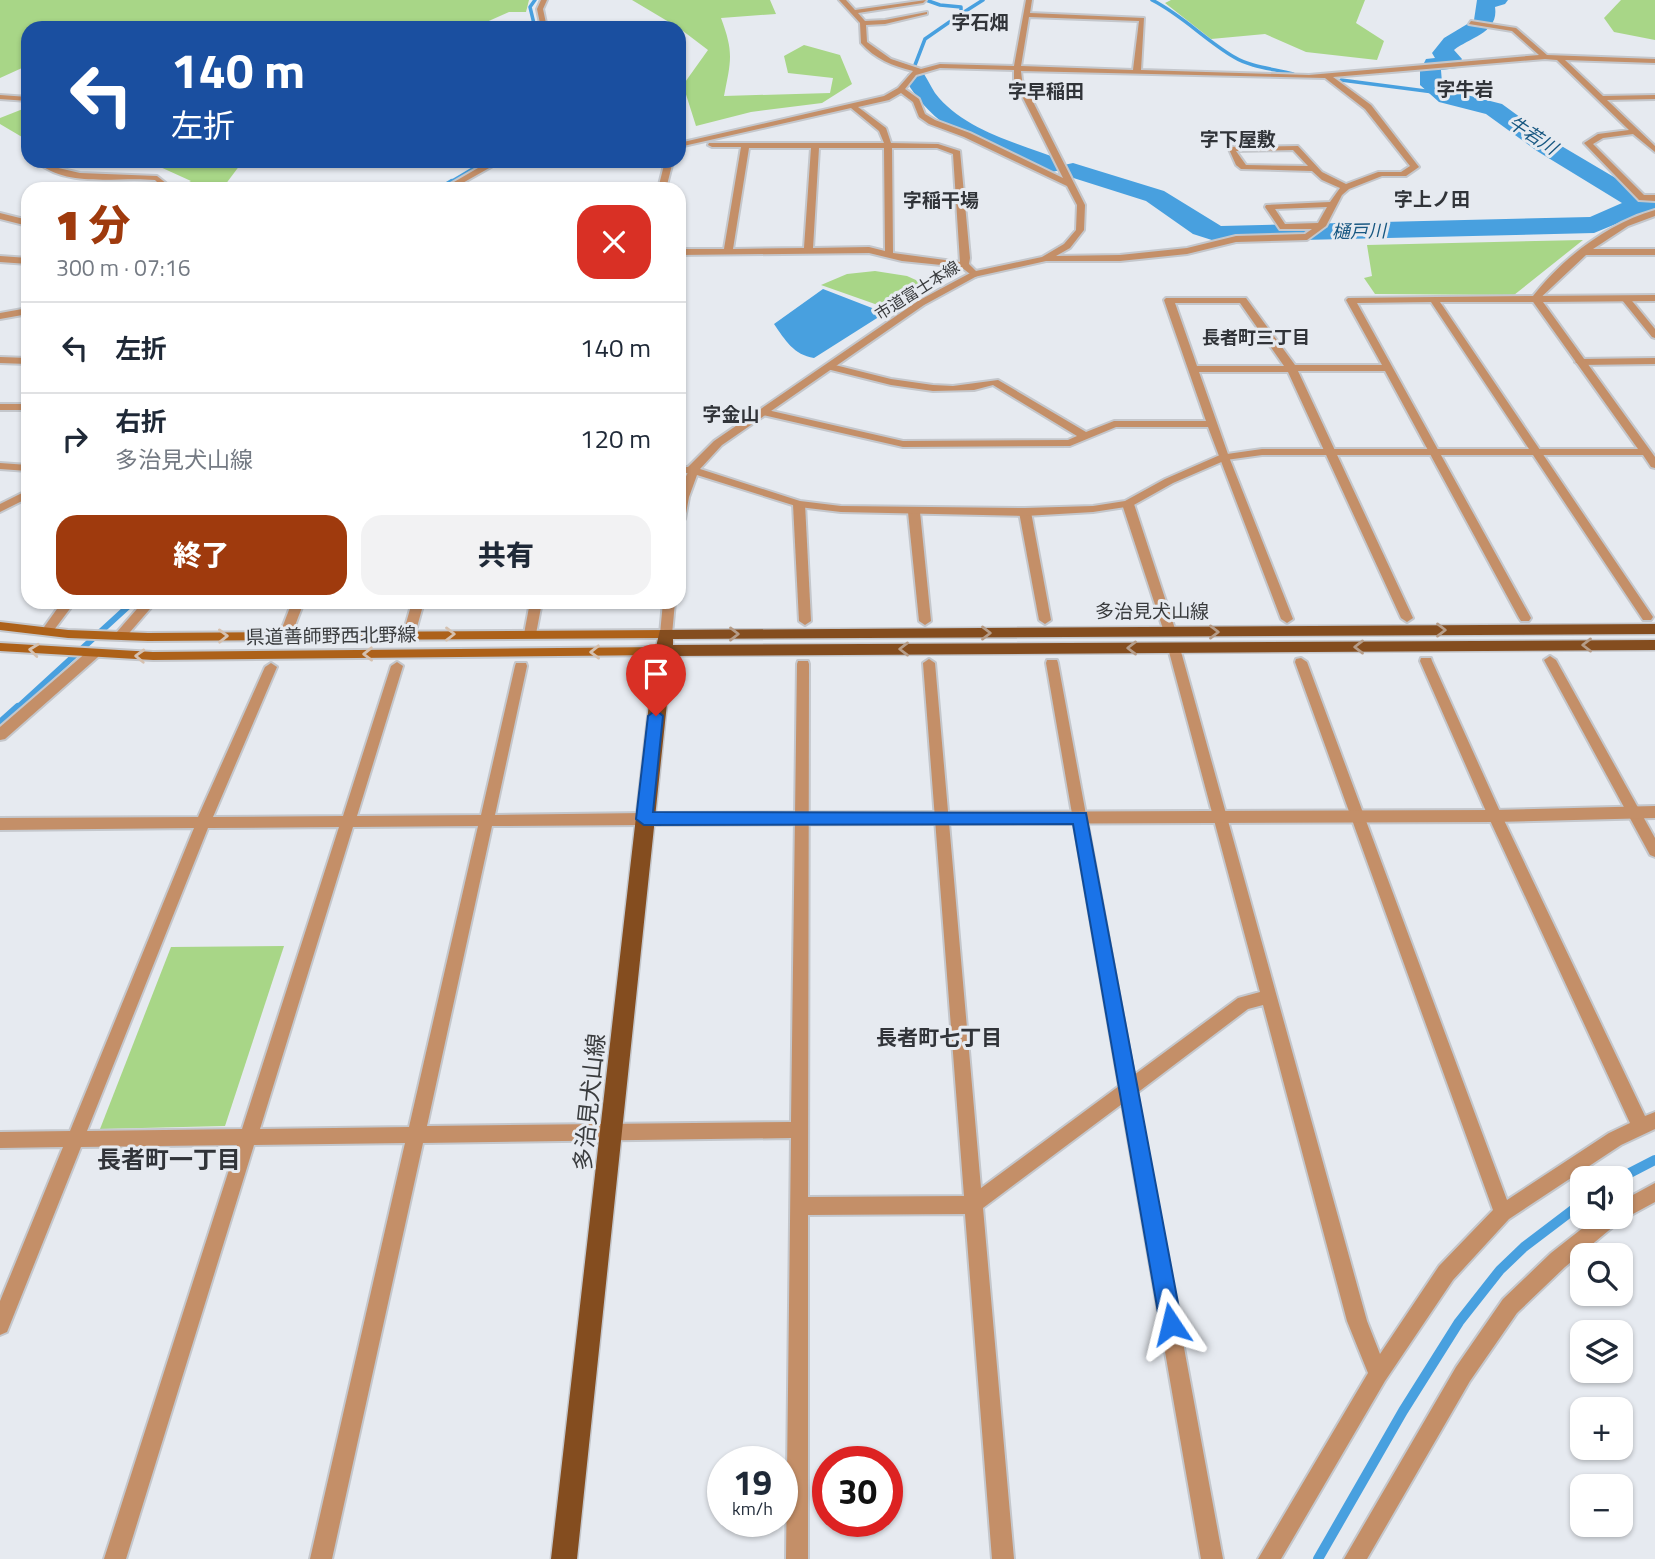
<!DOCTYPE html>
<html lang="ja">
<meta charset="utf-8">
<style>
body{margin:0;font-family:"Titillium Web","Noto Sans JP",sans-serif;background:#f2f2f3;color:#1f2937;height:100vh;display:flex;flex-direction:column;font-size:26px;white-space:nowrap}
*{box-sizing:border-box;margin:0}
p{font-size:23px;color:#747a83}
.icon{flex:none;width:38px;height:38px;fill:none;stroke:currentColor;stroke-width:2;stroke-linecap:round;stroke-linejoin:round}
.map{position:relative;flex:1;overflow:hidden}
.details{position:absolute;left:21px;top:182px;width:665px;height:427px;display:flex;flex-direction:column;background:#fff;border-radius:21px;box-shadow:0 2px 5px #0004}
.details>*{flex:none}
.top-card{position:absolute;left:21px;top:21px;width:665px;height:147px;border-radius:21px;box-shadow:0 2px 5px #0004;background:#1a4fa0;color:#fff;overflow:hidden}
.tools{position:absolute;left:1570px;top:1166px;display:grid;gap:14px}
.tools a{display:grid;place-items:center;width:63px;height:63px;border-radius:14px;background:#fff;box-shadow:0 2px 5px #0004;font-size:35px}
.speed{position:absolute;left:707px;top:1446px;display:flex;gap:14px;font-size:35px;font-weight:700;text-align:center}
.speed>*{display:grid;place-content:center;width:91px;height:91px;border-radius:50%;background:#fff;box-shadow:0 2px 5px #0004;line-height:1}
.speed small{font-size:18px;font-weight:400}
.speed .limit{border:10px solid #d22;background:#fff;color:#111}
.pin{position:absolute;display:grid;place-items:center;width:60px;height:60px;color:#fff;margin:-72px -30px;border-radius:50% 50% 50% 0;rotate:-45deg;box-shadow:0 0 7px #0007}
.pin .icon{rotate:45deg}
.me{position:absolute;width:77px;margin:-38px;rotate:350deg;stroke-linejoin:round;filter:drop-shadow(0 0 5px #0008)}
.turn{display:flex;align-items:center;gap:24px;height:147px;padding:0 35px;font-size:32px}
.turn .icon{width:91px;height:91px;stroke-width:2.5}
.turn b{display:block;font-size:49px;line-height:60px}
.round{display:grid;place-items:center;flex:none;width:74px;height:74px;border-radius:21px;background:#f2f2f3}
.summary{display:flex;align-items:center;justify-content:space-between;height:119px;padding:0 35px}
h1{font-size:42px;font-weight:800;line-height:52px;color:#9f3a0d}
.cta{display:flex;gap:14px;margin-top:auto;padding:14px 35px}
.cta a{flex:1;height:80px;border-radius:21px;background:#9f3a0d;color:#fff;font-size:28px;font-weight:800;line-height:80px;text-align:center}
.cta a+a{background:#f2f2f3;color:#1f2937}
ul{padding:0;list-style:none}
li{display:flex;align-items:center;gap:21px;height:91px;padding:0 35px;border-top:2px solid #e0e1e3}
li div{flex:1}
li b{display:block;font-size:26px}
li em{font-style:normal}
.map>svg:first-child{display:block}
.green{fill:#a8d687}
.water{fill:#48a0df}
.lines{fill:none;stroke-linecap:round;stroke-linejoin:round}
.stream-far4{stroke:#48a0df;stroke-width:3.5}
.stream-far3{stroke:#48a0df;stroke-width:4.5}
.stream-far2{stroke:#48a0df;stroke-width:6}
.stream-far1{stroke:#48a0df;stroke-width:8}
.stream{stroke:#48a0df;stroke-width:10}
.river{fill:#48a0df;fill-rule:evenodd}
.minor-casing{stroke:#c4c7cc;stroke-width:4}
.tertiary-casing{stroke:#c4c7cc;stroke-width:4}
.secondary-casing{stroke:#c4c7cc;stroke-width:4}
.primary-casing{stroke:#c4c7cc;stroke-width:3}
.minor{fill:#c48f68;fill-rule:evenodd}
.tertiary{fill:#c48f68;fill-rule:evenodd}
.secondary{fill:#ad6119;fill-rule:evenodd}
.primary{fill:#844d1f;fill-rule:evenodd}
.oneway{stroke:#b59c88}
.oneway2{stroke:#d5c1b0}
.route{fill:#1a73e8;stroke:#114b97;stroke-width:2}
.labels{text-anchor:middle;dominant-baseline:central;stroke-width:6;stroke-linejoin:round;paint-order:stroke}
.far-street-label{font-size:16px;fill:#3a3c3e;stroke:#e6eaf0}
.far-water-label{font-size:18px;font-style:italic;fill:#175781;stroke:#e6eaf0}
.far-neighbourhood-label{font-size:18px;font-weight:bold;fill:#313439;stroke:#e6eaf0}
.far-quarter-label{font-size:19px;font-weight:bold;fill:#313439;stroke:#e6eaf0}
.street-label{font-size:19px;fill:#3a3c3e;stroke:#e6eaf0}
.neighbourhood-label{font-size:21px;font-weight:bold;fill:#313439;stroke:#e6eaf0}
.near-street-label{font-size:23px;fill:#3a3c3e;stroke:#e6eaf0}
.near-neighbourhood-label{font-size:24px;font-weight:bold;fill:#313439;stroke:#e6eaf0}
</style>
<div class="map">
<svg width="1655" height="1559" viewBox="0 0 1655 1559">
<rect width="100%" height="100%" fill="#e6eaf0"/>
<!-- green -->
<g class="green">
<path d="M 0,0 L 529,0 L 526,12 L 509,12 L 473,28 L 28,28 L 28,68 L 22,68 L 0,78 Z"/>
<path d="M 632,0 L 770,0 L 776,14 L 721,18 C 734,53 731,60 724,96 L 830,93 L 833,78 L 788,73 L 784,56 L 804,45 L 840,55 L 852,84 L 822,103 L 751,112 L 696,126 L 683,85 L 708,50 L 679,28 Z"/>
<path d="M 1171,0 L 1365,0 L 1356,23 L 1384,41 L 1377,60 L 1306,52 L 1265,34 L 1211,39 L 1165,3 Z"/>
<path d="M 1621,0 L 1655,0 L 1655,40 L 1614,32 L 1604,18 Z"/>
<path d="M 28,107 L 28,135 L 22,137 L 0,124 L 0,118 Z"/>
<path d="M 147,161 L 243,161 L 222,189 L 177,189 L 191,181 Z"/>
<path d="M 1583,240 L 1514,295 L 1375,294 L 1364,278 L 1372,276 L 1367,245 Z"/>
<path d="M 875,271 L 907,276 L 927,285 L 892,310 L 821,285 L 847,274 Z"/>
<path d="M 284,946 L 225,1126 L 100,1129 L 171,947 Z"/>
</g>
<!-- water -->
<path class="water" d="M 823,289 L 885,313 L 814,358 C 794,355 785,340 774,324 Z"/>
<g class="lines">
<!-- stream-far4 -->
<g class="stream-far4">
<path d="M 535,0 L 530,7 L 535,28"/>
<path d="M 1152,0 C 1182,15 1205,40 1234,57 C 1250,67 1275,69 1293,74"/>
<path d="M 961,14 L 983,0"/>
<path d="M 915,65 L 925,39 L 961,14 L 961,7 L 940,5 L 926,0"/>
<path d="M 1341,80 L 1441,93"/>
<path d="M 449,183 L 486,161"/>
</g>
<!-- stream-far3 -->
<path class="stream-far3" d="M 439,189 L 452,181"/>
<!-- stream-far2 -->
<path class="stream-far2" d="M 16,709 L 133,602"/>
<!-- stream-far1 -->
<path class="stream-far1" d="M 0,723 L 18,707"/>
<!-- stream -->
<g class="stream">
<path d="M 1620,1178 L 1655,1160"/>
<path d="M 1318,1559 L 1403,1411 L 1459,1322 L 1500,1270 L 1524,1247 L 1582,1203"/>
</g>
<!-- river -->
<g class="river">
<path d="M 1477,0 L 1508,0 L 1505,4 L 1495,7 C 1499,33 1470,37 1454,50 L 1462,59 L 1457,68 L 1441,70 L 1442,83 L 1455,92 L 1502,104 L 1553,141 L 1646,196 L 1655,196 L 1655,212 L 1645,212 L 1594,233 L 1218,242 L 1193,234 L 1146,201 L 1064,175 L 1061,170 L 1064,165 L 1073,163 L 1164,191 L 1221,226 L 1590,217 L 1622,203 L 1537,151 L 1486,114 L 1439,102 L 1420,85 L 1420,71 L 1426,59 L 1435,58 L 1432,53 L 1444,38 L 1474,20 Z"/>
<path d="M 916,72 L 924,74 C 928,80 931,87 935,93 C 964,131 1019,143 1061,160 L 1064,165 L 1061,170 L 1052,172 L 1043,170 C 987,147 938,136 905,79 L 908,74 Z"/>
</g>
<defs>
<g id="minor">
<path d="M 541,0 L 547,0 L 543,9 L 547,28 L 541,28 L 537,9 Z"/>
<path d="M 839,0 L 846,0 L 855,10 L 926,0 L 923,3 L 858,13 L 865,21 L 885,20 L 927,12 L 927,14 L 885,24 L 866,25 L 867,42 L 891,59 L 921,69 L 940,64 L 1014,66 L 1026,0 L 1032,0 L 1030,13 L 1144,18 L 1141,70 L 1309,75 L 1539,55 L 1512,31 L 1469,24 L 1471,21 L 1516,28 L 1547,55 L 1655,59 L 1655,63 L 1565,60 L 1603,96 L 1655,95 L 1655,99 L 1607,100 L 1655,146 L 1655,152 L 1633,134 L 1603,138 L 1593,144 L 1644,195 L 1655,195 L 1655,201 L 1639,200 L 1584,143 L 1598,134 L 1629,130 L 1557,60 L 1545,59 L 1333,77 L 1371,105 L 1419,167 L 1406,176 L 1382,176 L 1349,189 L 1342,195 L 1326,226 L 1307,240 L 1236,242 L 1187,254 L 1120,261 L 1046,261 L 974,277 L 961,267 L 902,261 L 869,253 L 679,255 L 679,249 L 724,249 L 741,147 L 712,147 L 708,145 L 709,143 L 884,143 L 879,131 L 851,108 L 679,147 L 679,143 L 884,96 L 898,88 L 913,71 C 893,66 875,59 861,43 L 860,23 ZM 1029,17 L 1139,21 L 1133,70 L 1021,66 ZM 940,68 L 1014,70 L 1014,80 L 1063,178 L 970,133 L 935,120 L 925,114 L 919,99 L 905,89 L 916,75 ZM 1021,71 L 1325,78 L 1365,109 L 1410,166 L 1401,172 L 1378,172 L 1346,184 L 1322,172 L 1298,146 L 1228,147 L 1236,165 L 1241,169 L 1312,171 L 1322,180 L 1340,188 L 1330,202 L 1266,205 L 1265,207 L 1280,229 L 1312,229 L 1305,234 L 1236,236 L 1187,248 L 1120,255 L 1056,256 L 1070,248 L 1084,230 L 1085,205 L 1022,80 ZM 901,93 L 913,102 L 919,117 L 929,124 L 964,137 L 1067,186 L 1077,205 L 1076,230 L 1064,244 L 1042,257 L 976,271 L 969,264 L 970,258 L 960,151 L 938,144 L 891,143 L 886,128 L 858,107 L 889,100 ZM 749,148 L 811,148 L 804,248 L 733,249 ZM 819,148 L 884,148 L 885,251 L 869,247 L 813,248 ZM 892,148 L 937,148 L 953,154 L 960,262 L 893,253 ZM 1293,150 L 1308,166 L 1246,165 L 1236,151 ZM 1327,207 L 1318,223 L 1285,224 L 1275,209 Z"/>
<path d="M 0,95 L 28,97 L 28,101 L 0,99 Z"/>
<path d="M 36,161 L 45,161 L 54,167 L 80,173 L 157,176 L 167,184 L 163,189 L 155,189 L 159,184 L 155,180 C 117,176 67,189 36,161 Z"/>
<path d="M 490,161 L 507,161 L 498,163 L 452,189 L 442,189 Z"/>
<path d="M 665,161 L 673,161 L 666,189 L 658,189 Z"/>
<path d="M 1655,210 L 1655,216 L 1628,226 L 1593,249 L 1655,249 L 1655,255 L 1586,255 L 1536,302 L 1440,302 L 1651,614 L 1653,617 L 1651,620 L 1643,620 L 1431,302 L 1357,303 L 1531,618 L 1529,621 L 1521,621 L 1519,618 L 1385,371 L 1298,371 L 1413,618 L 1407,622 L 1401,618 L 1288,372 L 1199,372 L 1229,457 L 1293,619 L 1287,623 L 1281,619 L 1208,427 L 1116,427 L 1070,446 L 903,447 L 763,415 L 758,412 L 763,409 L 903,441 L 1068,440 L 1077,436 L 993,385 L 974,390 L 933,391 L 891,385 L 827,369 L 826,367 L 831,364 L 891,379 L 933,385 L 953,386 L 998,380 L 1086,432 L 1114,421 L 1206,421 L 1164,300 L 1166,298 L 1246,298 L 1295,365 L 1382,365 L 1346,300 L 1348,298 L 1533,296 C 1563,258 1608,223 1655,210 ZM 1175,303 L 1240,303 L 1284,366 L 1197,366 Z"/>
<path d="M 0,213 L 28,220 L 28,226 L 0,219 Z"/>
<path d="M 0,256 L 28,258 L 28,264 L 0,262 Z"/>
<path d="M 1622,296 L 1628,296 L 1655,329 L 1655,338 L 1652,337 L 1622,300 Z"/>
<path d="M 28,308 L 28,314 L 0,319 L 0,313 Z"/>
<path d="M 0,357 L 28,358 L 28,364 L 0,363 Z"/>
<path d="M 1655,358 L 1655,364 L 1580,365 L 1575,362 L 1580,359 Z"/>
<rect x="0" y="404" width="28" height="6"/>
<path d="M 0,463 L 28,465 L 28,471 L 0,469 Z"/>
<path d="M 679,467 L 691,467 L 697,470 L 691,473 L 679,473 Z"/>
<path d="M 28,490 L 28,498 L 0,512 L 0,504 Z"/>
<path d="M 799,501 L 805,504 L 811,621 L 805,625 L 799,621 L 793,504 Z"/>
<path d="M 1128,501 L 1134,504 L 1176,632 L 1174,635 L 1166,635 L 1164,632 L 1122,504 Z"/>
<path d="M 914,508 L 920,512 L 931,621 L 925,625 L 919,621 L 908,512 Z"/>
<path d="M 1025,508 L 1031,512 L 1051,620 L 1045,624 L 1039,620 L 1019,512 Z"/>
<path d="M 62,602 L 75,602 L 54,630 L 46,630 L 44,627 Z"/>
<path d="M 143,602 L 156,602 L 124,639 L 116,639 L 114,636 L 116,633 Z"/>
<path d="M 292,602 L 304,602 L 291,636 L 285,640 L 279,636 Z"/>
<path d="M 412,602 L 424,602 L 417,627 L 411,631 L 405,627 Z"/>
<path d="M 530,602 L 542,602 L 536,634 L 530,638 L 524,634 Z"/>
<path d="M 1174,644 L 1180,648 L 1367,1321 L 1380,1354 L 1439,1266 L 1493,1210 L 1295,662 L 1296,659 L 1301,658 L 1307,662 L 1507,1200 L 1609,1133 L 1630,1123 L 1488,816 L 1420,661 L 1421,658 L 1431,658 L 1432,661 L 1502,816 L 1645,1116 L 1655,1112 L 1655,1129 L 1621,1145 L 1509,1219 L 1453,1280 L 1385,1381 L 1281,1559 L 1258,1559 L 1368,1373 L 1347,1321 L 1263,1005 L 1248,1009 L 1137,1093 L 1223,1559 L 1201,1559 L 1122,1104 L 983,1208 L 1014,1559 L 992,1559 L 965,1214 L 808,1215 L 808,1559 L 786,1559 L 791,1138 L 423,1143 L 332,1559 L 310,1559 L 405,1143 L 254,1145 L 126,1559 L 104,1559 L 237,1145 L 81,1147 L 7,1332 L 0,1335 L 0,1301 L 63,1147 L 0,1148 L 0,1132 L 70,1131 L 194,828 L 0,830 L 0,818 L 198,817 L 265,667 L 271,663 L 277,667 L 213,817 L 343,816 L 391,666 L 397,662 L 403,666 L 357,816 L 481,815 L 515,666 L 516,663 L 526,663 L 527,666 L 495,815 L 644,813 L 649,815 L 651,819 L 649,823 L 644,825 L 492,826 L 427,1126 L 791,1122 L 797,664 L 798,661 L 808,661 L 809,664 L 808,1197 L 964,1196 L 923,663 L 929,659 L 935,663 L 981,1188 L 1119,1086 L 1046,663 L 1047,660 L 1057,660 L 1058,663 L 1134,1075 L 1238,998 L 1260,992 L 1168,648 ZM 478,826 L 409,1127 L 260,1129 L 353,827 ZM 339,827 L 242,1129 L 87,1131 L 208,828 Z"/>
<path d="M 93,650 L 98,651 L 99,654 L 98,657 L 5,739 L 0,740 L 0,727 L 88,651 Z"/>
<path d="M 1550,656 L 1556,660 L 1655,838 L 1655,857 L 1650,855 L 1544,660 Z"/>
</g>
<g id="tertiary">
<path d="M 974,271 L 977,272 L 977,276 L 924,305 L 722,445 L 700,469 L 800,501 L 841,506 L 1025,508 L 1093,506 L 1125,501 L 1165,479 L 1220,455 L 1262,449 L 1638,449 L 1531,299 L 1536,296 L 1655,295 L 1655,301 L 1543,302 L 1655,457 L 1655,468 L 1651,467 L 1643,455 L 1262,455 L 1226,460 L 1173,483 L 1132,506 L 1093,512 L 1025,516 L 841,512 L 799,507 L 697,475 L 689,497 L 685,519 L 679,523 L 679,492 L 688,472 L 685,470 L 714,441 L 918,301 Z"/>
<path d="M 663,602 L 675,602 L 672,634 L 666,638 L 660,634 Z"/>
<path d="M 1655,806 L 1655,818 L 1495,822 L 644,825 L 639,823 L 637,819 L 639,815 L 644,813 L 1495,810 Z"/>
<path d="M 1655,1183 L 1655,1202 L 1620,1221 L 1565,1267 L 1517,1313 L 1470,1381 L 1367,1559 L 1344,1559 L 1456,1367 L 1503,1299 L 1551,1253 L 1598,1216 L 1620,1216 L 1620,1202 Z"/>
</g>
<g id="secondary">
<path d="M 0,622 L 68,630 L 148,633 L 666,630 L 672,634 L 666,638 L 148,641 L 68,638 L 0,630 Z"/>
<path d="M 0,643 L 153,652 L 663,647 L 669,651 L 663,655 L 153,660 L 0,651 Z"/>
</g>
<path id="primary" d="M 1655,624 L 1655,634 L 673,639 L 673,645 L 1655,640 L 1655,650 L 672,656 L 577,1559 L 551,1559 L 655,651 L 660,630 Z"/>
</defs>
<!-- minor casing -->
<use href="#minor" class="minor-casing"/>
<!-- tertiary casing -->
<use href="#tertiary" class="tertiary-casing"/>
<!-- secondary casing -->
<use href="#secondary" class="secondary-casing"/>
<!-- primary casing -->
<use href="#primary" class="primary-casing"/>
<!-- minor -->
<use href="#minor" class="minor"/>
<!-- tertiary -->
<use href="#tertiary" class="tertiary"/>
<!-- secondary -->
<use href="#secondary" class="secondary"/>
<!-- primary -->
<use href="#primary" class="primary"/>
</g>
<!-- one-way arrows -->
<defs><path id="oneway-chevron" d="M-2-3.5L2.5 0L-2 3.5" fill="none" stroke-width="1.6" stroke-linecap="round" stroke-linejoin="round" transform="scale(1.75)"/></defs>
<g class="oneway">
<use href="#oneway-chevron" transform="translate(1441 630)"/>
<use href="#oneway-chevron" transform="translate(1214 632)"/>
<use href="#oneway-chevron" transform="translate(986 633)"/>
<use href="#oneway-chevron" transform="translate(734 634)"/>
<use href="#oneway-chevron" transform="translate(1587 645) rotate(180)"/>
<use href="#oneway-chevron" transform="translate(1359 647) rotate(180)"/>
<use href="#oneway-chevron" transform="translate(1132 648) rotate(180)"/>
<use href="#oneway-chevron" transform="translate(904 649) rotate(180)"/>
</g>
<g class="oneway2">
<use href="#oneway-chevron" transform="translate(450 634)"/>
<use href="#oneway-chevron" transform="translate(223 636) rotate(-1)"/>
<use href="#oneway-chevron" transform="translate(34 650) rotate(-174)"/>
<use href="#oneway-chevron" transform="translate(595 652) rotate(179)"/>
<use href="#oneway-chevron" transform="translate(368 654) rotate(179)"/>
<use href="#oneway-chevron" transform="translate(140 656) rotate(-178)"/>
</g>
<!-- route -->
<path class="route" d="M 656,710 L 663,716 L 653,812 L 1086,813 L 1182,1324 L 1178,1331 L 1171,1334 L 1163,1331 L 1160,1324 L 1073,824 L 644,825 L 636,819 L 648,716 Z"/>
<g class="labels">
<!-- far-street labels -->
<g class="far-street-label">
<text transform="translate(917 290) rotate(-32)">市道富士本線</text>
</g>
<!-- far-water labels -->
<g class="far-water-label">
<text transform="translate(1533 135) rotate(33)">牛若川</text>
<text transform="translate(1359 231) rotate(-1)">樋戸川</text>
</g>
<!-- far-neighbourhood labels -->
<g class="far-neighbourhood-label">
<text x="1256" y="337">長者町三丁目</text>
</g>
<!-- far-quarter labels -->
<g class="far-quarter-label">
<text x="980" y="21">字石畑</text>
<text x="1465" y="88">字牛岩</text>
<text x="1046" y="90">字早稲田</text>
<text x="1238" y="138">字下屋敷</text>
<text x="1432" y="198">字上ノ田</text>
<text x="941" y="199">字稲干場</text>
<text x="731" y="413">字金山</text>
</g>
<!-- street labels -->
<g class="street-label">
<text x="1152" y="610">多治見犬山線</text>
<text transform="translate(331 635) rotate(-1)">県道善師野西北野線</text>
</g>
<!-- neighbourhood labels -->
<g class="neighbourhood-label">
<text x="939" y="1037">長者町七丁目</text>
</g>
<!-- near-street labels -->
<g class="near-street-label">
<text transform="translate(589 1102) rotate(-84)">多治見犬山線</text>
</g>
<!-- near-neighbourhood labels -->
<g class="near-neighbourhood-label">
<text x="169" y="1159">長者町一丁目</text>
</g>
</g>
</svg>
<div class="tools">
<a><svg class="icon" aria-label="sound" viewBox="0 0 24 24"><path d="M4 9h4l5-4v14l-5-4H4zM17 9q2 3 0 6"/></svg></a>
<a><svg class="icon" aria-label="search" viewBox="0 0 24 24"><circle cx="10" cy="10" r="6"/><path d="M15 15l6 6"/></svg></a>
<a><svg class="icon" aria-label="layers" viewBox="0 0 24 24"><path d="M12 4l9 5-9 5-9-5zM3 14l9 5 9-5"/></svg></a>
<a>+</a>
<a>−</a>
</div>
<div class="speed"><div>19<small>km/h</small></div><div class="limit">30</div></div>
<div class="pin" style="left:656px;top:716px;background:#d93025"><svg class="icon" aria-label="arrive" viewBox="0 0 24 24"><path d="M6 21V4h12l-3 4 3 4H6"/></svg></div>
<svg class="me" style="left:1171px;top:1324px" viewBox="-20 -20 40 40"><path d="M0-17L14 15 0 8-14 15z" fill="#1a73e8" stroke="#fff" stroke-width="4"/></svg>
<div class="top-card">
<div class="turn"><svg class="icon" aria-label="left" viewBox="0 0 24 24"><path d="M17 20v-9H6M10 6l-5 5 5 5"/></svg><div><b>140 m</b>左折</div></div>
</div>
<section class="details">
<div class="summary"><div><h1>1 分</h1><p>300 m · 07:16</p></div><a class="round" style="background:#d93025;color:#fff"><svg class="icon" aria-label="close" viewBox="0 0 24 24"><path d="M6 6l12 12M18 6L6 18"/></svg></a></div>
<ul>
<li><svg class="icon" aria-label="left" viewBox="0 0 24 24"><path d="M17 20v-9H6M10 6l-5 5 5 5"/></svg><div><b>左折</b></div><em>140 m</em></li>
<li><svg class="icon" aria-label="right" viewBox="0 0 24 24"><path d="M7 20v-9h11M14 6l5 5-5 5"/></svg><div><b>右折</b><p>多治見犬山線</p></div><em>120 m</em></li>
</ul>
<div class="cta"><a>終了</a><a>共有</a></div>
</section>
</div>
